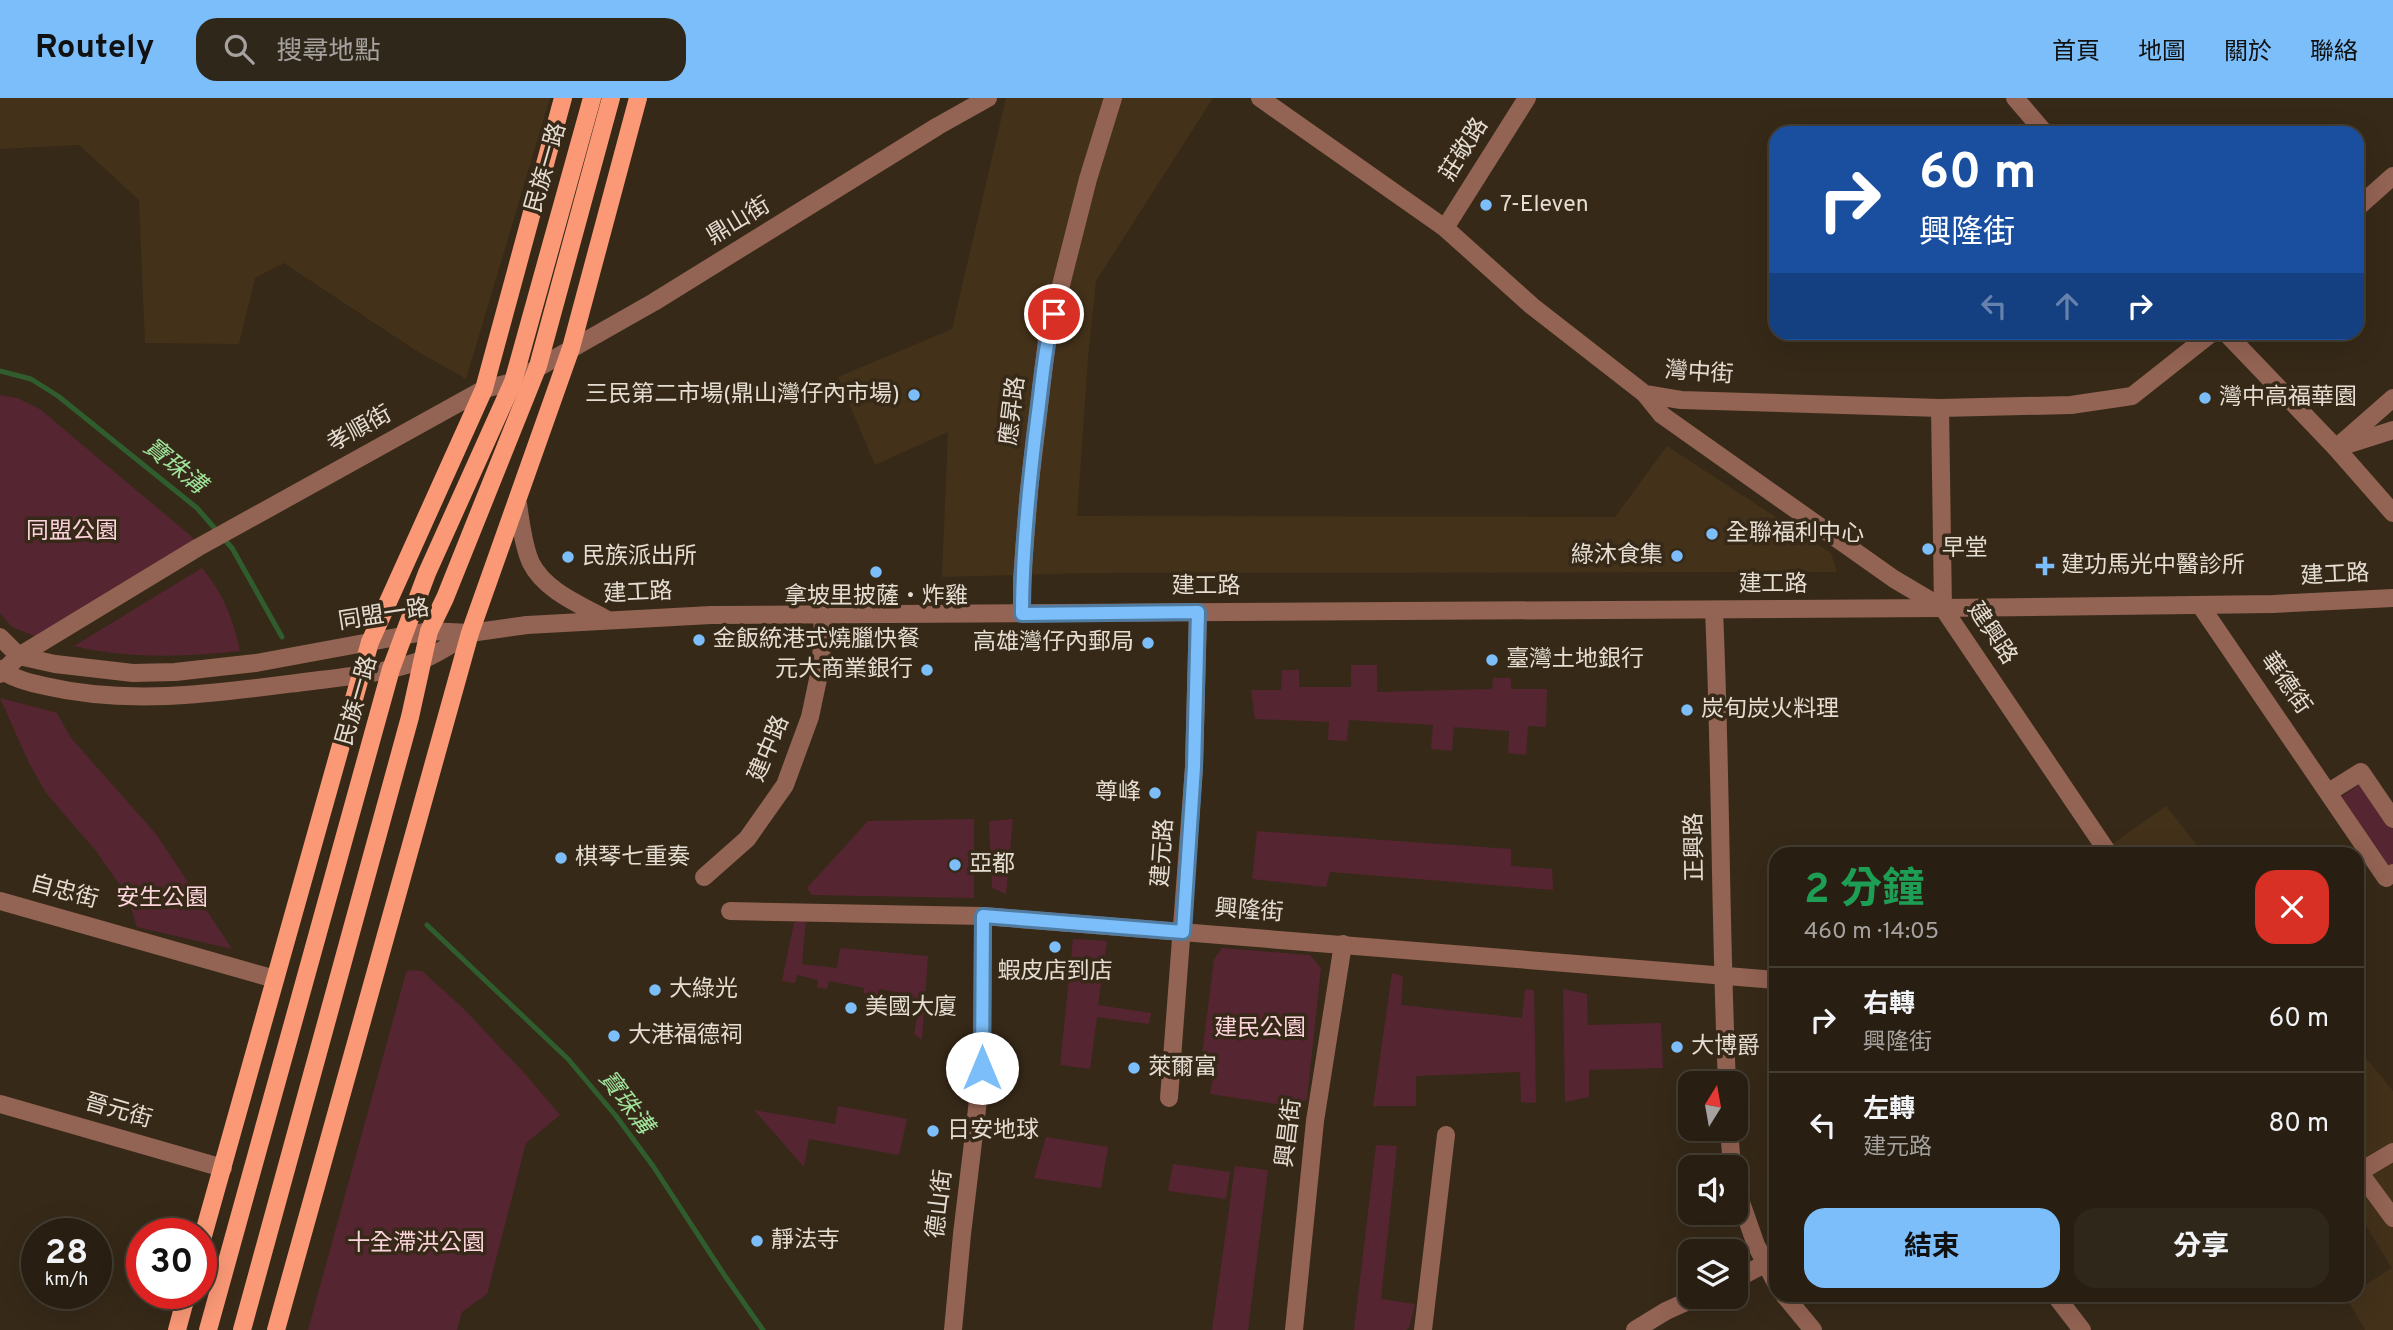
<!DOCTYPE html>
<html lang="zh-TW">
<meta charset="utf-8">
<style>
body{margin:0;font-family:Overpass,"Noto Sans TC",sans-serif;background:#30271b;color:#f1f3f6;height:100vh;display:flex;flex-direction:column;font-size:26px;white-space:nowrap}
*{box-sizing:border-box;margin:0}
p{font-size:23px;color:#a5a29f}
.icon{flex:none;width:38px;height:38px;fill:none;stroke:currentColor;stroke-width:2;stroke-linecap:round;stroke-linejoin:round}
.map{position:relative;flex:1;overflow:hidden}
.drawer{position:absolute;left:1769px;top:749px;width:595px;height:455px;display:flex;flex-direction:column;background:#281f12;border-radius:21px;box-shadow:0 7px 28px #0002,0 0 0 2px #443d32}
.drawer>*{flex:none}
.guide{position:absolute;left:1769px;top:28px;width:595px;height:214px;border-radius:21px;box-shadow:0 7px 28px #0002,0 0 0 2px #443d32;background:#1a4fa0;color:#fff;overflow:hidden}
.needle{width:46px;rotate:11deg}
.tools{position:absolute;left:1678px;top:973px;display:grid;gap:14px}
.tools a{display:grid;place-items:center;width:70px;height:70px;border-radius:14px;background:#281f12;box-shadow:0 7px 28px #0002,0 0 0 2px #443d32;font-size:35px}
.speed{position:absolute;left:21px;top:1120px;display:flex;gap:14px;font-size:35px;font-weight:700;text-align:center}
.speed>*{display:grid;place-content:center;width:91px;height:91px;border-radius:50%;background:#281f12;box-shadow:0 7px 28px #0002,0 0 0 2px #443d32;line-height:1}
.speed small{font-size:18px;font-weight:400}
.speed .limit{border:10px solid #d22;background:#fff;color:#111}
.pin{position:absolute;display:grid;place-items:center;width:60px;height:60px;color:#fff;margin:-30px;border:4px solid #fff;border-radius:50%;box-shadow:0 2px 7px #0007}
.me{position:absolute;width:77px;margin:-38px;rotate:0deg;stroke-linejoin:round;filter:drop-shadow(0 0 5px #0008)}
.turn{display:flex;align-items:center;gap:24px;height:147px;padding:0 35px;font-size:32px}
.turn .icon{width:91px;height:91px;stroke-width:2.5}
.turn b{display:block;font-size:49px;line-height:60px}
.lanes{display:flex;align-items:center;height:66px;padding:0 35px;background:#0003;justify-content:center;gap:35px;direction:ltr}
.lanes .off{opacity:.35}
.round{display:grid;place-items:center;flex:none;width:74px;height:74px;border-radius:21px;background:#30271b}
.summary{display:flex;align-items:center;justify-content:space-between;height:119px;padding:0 35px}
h1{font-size:42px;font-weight:700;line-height:52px;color:#1e9e55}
.primary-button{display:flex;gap:14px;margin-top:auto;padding:14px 35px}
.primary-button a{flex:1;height:80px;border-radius:21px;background:#7cbef9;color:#111;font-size:28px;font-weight:700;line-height:80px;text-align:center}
.primary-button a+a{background:#30271b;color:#f1f3f6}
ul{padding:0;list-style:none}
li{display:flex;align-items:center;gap:21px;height:105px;padding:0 35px;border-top:2px solid #443d32}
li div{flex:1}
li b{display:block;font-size:26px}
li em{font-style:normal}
header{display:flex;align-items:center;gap:42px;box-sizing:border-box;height:98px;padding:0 35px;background:#7cbef9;color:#111}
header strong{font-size:33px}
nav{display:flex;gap:38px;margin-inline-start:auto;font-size:24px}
.search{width:490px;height:63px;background:#30271b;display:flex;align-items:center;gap:18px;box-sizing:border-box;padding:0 24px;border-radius:21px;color:#a5a29f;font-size:26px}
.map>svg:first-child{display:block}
.built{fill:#43311a}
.green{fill:#562532}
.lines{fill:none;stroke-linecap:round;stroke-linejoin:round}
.stream{stroke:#305d2e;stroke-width:5}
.minor{stroke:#936353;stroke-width:18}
.major{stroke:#fb9977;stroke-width:18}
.route-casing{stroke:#517ca2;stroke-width:18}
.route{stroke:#7cbef9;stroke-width:12}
.poi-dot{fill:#7cbef9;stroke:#362918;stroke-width:2.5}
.labels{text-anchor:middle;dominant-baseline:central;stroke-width:7;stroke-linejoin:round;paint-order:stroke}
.street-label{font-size:23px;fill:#e5ddd2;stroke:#362918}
.poi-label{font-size:23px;fill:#e5ddd2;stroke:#362918;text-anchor:start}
.park-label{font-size:23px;fill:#fcd2db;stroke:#362918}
.water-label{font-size:24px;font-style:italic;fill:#9fe39b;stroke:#362918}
</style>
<header>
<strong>Routely</strong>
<div class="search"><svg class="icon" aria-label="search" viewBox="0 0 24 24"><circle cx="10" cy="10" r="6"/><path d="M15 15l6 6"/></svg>搜尋地點</div>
<nav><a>首頁</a><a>地圖</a><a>關於</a><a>聯絡</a></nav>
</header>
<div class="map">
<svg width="2393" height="1232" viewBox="0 0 2393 1232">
<rect width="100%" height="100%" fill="#362918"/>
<!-- built -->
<g class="built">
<path d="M 0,0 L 550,0 L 466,281 L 412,250 L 284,165 L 255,180 L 239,246 L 145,245 L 139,102 L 79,47 L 0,51 Z"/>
<path d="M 1006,0 L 1213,0 L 1096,183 L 1088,260 L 1077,418 L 1615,419 L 1667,348 L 1831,455 L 1837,474 L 1087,475 L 942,479 L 948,334 L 875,367 L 838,279 L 952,231 Z"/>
<path d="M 2166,708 L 2204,756 L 2098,756 Z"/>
<path d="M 2357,949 L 2393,993 L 2393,1232 L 2365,1232 L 2346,1199 L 2357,1197 L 2357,1192 L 2392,1170 L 2357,1113 Z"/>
</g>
<!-- green -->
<g class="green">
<path d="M 0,297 L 17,300 L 41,312 L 199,445 L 37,539 L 12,529 L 0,515 Z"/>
<path d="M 202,470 C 223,495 233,521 240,553 C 185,559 129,561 74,548 Z"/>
<path d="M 1351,567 L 1377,567 L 1377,594 L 1492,591 L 1493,580 L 1511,580 L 1511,591 L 1547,591 L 1546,629 L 1528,628 L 1526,657 L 1508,655 L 1509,633 L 1454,629 L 1452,653 L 1431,651 L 1433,627 L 1349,622 L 1347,643 L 1328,642 L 1329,624 L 1255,621 L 1251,592 L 1281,592 L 1282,572 L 1299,572 L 1299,589 L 1351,589 Z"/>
<path d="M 0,600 L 57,615 L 71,640 L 156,736 L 232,851 L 137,829 L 127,797 L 96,753 L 46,695 L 29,665 Z"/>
<path d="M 2361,685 L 2393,731 L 2393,769 L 2389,772 L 2340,700 Z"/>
<path d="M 974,721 L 974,800 L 812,797 L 807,790 L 868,723 Z"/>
<path d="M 1013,721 L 1006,796 L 992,790 L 989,723 Z"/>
<path d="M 1257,733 L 1511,751 L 1511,768 L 1552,771 L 1553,792 L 1330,774 L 1326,789 L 1252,781 Z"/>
<path d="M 806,820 L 802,866 L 837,870 L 840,850 L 928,858 L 922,942 L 914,936 L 920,904 L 906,901 L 906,896 L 879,891 L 878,898 L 863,895 L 864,890 L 829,883 L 827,891 L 817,889 L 818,882 L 797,877 L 795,885 L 782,883 L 794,825 Z"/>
<path d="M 1073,841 L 1107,843 L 1098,907 L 1151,915 L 1149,926 L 1097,919 L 1090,971 L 1060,967 Z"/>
<path d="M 1222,850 L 1310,857 L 1321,870 L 1307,1001 L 1296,1009 L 1210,996 L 1215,969 L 1201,966 L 1214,861 Z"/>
<path d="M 410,872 L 422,873 L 463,910 L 526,977 L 560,1017 L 526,1045 L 487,1196 L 462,1214 L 457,1232 L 308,1232 L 406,875 Z"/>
<path d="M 1392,875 L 1403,878 L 1401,907 L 1522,920 L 1525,891 L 1534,892 L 1536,1005 L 1521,1004 L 1520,974 L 1416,978 L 1416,1008 L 1373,1008 Z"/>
<path d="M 1563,891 L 1587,896 L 1588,927 L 1661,925 L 1663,970 L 1589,972 L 1589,999 L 1565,1004 Z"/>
<path d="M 838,1008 L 907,1021 L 899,1057 L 809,1041 L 804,1069 L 754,1012 L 835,1026 Z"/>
<path d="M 1046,1039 L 1108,1049 L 1101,1090 L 1034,1080 Z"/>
<path d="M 1376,1047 L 1397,1048 L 1381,1201 L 1415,1206 L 1409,1230 L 1405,1232 L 1354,1232 Z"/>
<path d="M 1173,1066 L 1230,1074 L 1226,1101 L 1168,1093 Z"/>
<path d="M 1235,1068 L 1268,1072 L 1248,1232 L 1212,1232 Z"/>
</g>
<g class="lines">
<!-- stream -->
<g class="stream">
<path d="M 0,273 L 31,281 L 58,298 L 197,410 L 232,450 L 282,539"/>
<path d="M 427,827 L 568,961 L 616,1018 L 653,1068 L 725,1178 L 763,1232"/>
</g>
<!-- minor -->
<g class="minor">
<path d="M 1260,0 L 1445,130 L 1532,208 L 1645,296 L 1681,302 L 1940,310 L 2071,307 L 2132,298 L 2213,234"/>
<path d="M 2015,0 L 2045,35"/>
<path d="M 2357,110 L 2393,78"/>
<path d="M 1445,130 L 1527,0"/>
<path d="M 2225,234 L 2336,350 L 2393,415"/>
<path d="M 1645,296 L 1662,317 L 1894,481 L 1943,510"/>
<path d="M 1940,310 L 1943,510 L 2109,756"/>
<path d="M 2343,348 L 2393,332"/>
<path d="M 2336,350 L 2393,300"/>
<path d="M 518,406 C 521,425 523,447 531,465 C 545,493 581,507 606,521"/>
<path d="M 2200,507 L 2386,780 L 2393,775"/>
<path d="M 1714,512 C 1721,670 1720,827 1727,985"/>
<path d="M 1022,515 L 1022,481 L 1029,392 L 1047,242 L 1088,81 L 1113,0"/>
<path d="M 0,539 L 19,558 L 55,566 L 133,575 L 175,574 L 256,565 L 429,533 L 470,535 L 527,527 L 711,517 L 1943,510 L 2273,506 L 2393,500"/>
<path d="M 0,571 C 11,580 30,585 45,588 C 130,608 218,595 304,584 C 342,579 382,576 419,563 C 437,557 454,544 470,535"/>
<path d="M 0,576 L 19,558 L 197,450 L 484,291 L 513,284 L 654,204 L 938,28 L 988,0"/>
<path d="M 2329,694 L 2361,674 L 2393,721"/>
<path d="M 704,779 L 747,741 L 785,687 L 810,619 L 821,567 L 823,515"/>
<path d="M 0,803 L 275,881"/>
<path d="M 730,813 L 983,818 L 1776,882"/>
<path d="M 1169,1000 L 1194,669 L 1198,514"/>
<path d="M 0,1006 L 223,1070"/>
<path d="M 1729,1031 L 1732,1069"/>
<path d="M 2357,1071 L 2393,1120"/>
<path d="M 2361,1073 L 2393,1054"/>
<path d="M 1736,1090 L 1756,1147 L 1776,1185"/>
<path d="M 1736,1181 L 1776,1160"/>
<path d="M 1784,1197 L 1813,1232"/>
<path d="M 2055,1197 L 2082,1232"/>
<path d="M 953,1232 L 962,1136 L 982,969 L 983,818"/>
<path d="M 1294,1232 L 1315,1023 L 1343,846"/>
<path d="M 1423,1232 L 1446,1037"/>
<path d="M 1635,1232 L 1666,1213 L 1697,1199"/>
</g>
<!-- major -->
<g class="major">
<path d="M 201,1145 L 370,544 L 484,291 L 563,0"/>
<path d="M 177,1232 L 187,1195"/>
<path d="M 208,1232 L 391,571 L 427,475 L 513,284 L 592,0"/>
<path d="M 242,1232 L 410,619 L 429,533 L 445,500 L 538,268 L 611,0"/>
<path d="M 276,1232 L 470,535 L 571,250 L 638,0"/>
</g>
</g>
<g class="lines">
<defs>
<path id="route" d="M 982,970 L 983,818 L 1183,834 L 1194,669 L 1198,514 L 1022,516 C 1022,451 1029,386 1037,322 C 1042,286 1044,251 1054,216"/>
</defs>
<!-- route casing -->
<use href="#route" class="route-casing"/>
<!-- route -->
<use href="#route" class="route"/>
</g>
<!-- markers -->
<g class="poi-dot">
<circle cx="1486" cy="107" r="7"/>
<circle cx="914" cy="297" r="7"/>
<circle cx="2205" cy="300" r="7"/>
<circle cx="1712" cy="436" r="7"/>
<circle cx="1928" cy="451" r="7"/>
<circle cx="1677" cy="458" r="7"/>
<circle cx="568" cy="459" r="7"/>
<path d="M2041.5 457.5h7v7h7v7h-7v7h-7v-7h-7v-7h7z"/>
<circle cx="876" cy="474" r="7"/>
<circle cx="699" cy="542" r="7"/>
<circle cx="1148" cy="545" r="7"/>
<circle cx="1492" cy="562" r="7"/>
<circle cx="927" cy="572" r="7"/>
<circle cx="1687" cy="612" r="7"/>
<circle cx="1155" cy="695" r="7"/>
<circle cx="561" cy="760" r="7"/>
<circle cx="955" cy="767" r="7"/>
<circle cx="1055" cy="849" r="7"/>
<circle cx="655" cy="892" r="7"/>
<circle cx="851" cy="910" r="7"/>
<circle cx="614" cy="938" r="7"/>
<circle cx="1677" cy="949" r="7"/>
<circle cx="1134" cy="970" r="7"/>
<circle cx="933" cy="1033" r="7"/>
<circle cx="757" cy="1143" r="7"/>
</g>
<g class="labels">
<!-- street labels -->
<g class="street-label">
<text transform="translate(1465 52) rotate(-58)">莊敬路</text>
<text transform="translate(547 70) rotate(-74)">民族一路</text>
<text transform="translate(739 124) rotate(-31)">鼎山街</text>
<text transform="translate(1699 276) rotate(4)">灣中街</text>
<text transform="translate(1014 313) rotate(-83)">應昇路</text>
<text transform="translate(360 332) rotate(-29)">孝順街</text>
<text transform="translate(2335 478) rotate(-3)">建工路</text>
<text x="1773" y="487">建工路</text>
<text x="1206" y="489">建工路</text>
<text transform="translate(638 496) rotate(-3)">建工路</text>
<text transform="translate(384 518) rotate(-9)">同盟一路</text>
<text transform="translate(1991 536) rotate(56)">建興路</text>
<text transform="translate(2285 586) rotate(55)">華德街</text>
<text transform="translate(358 603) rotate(-74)">民族一路</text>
<text transform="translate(770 651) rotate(-67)">建中路</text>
<text transform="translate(1696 749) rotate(-91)">正興路</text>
<text transform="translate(1164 755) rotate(-86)">建元路</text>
<text transform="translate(64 795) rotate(15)">自忠街</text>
<text transform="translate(1249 814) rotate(4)">興隆街</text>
<text transform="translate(118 1014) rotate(16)">晉元街</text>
<text transform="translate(1290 1035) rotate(-83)">興昌街</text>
<text transform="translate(941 1106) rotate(-83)">德山街</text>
</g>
<!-- poi labels -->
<g class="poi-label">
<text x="1500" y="107">7-Eleven</text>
<text x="900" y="297" text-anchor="end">三民第二市場(鼎山灣仔內市場)</text>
<text x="2219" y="300">灣中高福華園</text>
<text x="1726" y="436">全聯福利中心</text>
<text x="1942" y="451">早堂</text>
<text x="1663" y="458" text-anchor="end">綠沐食集</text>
<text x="582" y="459">民族派出所</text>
<text x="2061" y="468">建功馬光中醫診所</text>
<text x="876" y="499" text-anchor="middle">拿坡里披薩‧炸雞</text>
<text x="713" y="542">金飯統港式燒臘快餐</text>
<text x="1134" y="545" text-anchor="end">高雄灣仔內郵局</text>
<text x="1506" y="562">臺灣土地銀行</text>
<text x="913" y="572" text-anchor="end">元大商業銀行</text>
<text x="1701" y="612">炭旬炭火料理</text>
<text x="1141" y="695" text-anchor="end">尊峰</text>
<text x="575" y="760">棋琴七重奏</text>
<text x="969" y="767">亞都</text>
<text x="1055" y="874" text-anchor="middle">蝦皮店到店</text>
<text x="669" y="892">大綠光</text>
<text x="865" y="910">美國大廈</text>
<text x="628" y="938">大港福德祠</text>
<text x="1691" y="949">大博爵</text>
<text x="1148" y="970">萊爾富</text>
<text x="947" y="1033">日安地球</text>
<text x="771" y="1143">靜法寺</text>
</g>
<!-- park labels -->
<g class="park-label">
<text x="72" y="434">同盟公園</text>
<text x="162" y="801">安生公園</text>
<text x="1260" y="931">建民公園</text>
<text x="416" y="1146">十全滯洪公園</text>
</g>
<!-- water labels -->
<g class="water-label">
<text transform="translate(174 369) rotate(39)">寶珠溝</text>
<text transform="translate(625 1005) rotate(53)">寶珠溝</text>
</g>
</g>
</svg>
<div class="tools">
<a><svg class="needle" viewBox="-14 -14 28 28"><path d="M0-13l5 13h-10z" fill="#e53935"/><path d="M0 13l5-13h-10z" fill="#a5a29f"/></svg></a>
<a><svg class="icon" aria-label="sound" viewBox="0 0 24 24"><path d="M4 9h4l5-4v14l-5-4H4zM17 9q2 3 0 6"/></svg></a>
<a><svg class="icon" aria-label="layers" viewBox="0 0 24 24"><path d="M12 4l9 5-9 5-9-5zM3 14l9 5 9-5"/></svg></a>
</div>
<div class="speed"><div>28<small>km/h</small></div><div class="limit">30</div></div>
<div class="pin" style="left:1054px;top:216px;background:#d93025"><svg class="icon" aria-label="arrive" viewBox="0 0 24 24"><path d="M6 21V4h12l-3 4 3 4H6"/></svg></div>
<svg class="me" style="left:982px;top:970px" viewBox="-20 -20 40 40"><circle r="19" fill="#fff"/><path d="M0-13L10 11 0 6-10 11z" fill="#7cbef9"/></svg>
<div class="guide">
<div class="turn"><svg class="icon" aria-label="right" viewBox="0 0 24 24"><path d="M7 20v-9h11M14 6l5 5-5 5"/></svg><div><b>60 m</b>興隆街</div></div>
<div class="lanes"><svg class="icon off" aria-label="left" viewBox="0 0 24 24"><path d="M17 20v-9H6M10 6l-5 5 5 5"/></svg><svg class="icon off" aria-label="ahead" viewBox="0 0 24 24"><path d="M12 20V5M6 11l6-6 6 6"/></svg><svg class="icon" aria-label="right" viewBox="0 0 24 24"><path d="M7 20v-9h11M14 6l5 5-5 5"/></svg></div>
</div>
<section class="drawer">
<div class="summary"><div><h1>2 分鐘</h1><p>460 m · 14:05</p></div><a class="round" style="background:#d93025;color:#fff"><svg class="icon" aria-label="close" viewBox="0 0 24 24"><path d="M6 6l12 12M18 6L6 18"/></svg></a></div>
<ul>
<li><svg class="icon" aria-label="right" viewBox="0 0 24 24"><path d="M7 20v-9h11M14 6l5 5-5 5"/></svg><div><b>右轉</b><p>興隆街</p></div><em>60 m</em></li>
<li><svg class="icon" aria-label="left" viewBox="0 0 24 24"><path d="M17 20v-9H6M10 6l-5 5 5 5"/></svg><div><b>左轉</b><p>建元路</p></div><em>80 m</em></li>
</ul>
<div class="primary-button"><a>結束</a><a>分享</a></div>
</section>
</div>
